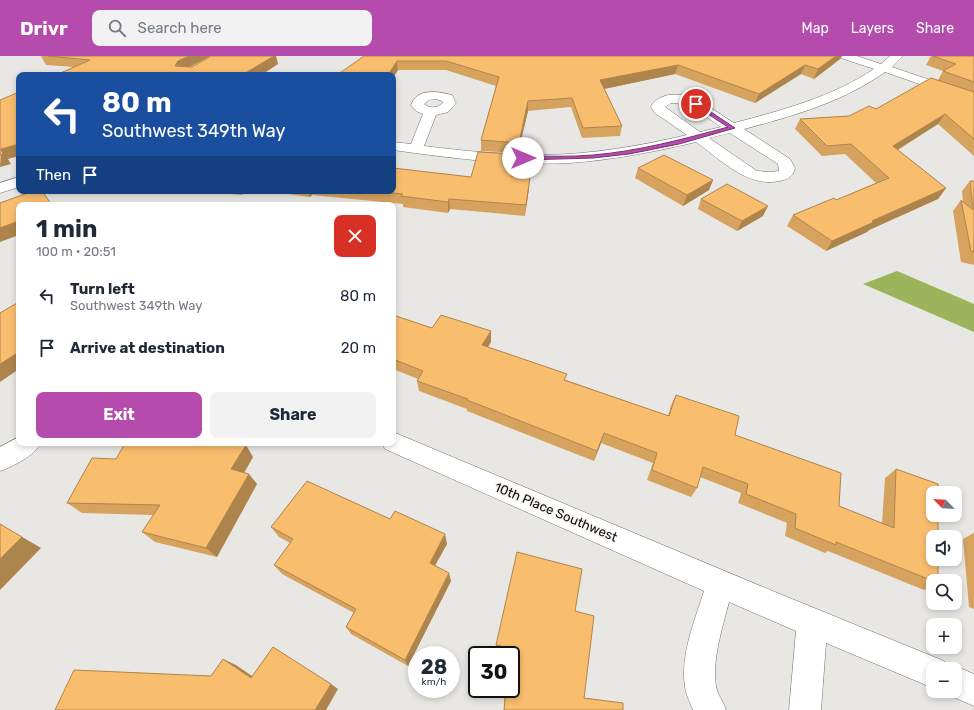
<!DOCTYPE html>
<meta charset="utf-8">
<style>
body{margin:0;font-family:Rubik,sans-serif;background:#f2f2f3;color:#1f2937;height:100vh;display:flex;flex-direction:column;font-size:15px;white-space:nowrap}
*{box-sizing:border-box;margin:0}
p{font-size:13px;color:#747a83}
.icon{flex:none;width:22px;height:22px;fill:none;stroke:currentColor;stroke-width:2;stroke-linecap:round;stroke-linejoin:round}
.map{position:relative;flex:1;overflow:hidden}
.details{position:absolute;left:16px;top:146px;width:380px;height:244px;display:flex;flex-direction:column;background:#fff;border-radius:8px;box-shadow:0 2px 6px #0003}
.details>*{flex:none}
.guide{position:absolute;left:16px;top:16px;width:380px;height:122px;border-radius:8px;box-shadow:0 2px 6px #0003;background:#1a4fa0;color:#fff;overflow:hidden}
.needle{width:26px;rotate:295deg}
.controls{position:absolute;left:926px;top:430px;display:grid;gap:8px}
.controls a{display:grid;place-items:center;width:36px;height:36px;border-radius:8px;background:#fff;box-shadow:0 2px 6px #0003;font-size:20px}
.speed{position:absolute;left:408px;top:590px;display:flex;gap:8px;font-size:20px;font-weight:700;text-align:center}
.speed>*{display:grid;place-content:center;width:52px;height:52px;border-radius:50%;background:#fff;box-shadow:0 2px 6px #0003;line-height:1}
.speed small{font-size:10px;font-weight:400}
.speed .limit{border:2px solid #111;border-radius:6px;background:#fff;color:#111}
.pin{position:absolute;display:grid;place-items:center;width:34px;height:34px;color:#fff;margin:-17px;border:2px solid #fff;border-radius:50%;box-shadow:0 1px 4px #0007}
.me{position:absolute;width:44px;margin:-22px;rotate:90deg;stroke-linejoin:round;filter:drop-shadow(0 0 3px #0008)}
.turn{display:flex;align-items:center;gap:14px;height:84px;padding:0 20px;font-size:18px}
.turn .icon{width:52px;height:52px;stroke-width:2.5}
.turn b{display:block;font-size:28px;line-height:34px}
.then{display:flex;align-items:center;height:38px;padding:0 20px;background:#0003;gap:8px;font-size:15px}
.round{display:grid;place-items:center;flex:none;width:42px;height:42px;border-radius:8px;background:#f2f2f3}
.headline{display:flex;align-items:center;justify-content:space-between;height:68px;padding:0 20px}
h1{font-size:24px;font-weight:700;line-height:30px}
.action{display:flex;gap:8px;margin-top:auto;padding:8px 20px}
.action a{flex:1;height:46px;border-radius:8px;background:#b54bad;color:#fff;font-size:16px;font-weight:700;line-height:46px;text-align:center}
.action a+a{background:#f2f2f3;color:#1f2937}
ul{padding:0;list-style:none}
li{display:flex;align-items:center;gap:12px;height:52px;padding:0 20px}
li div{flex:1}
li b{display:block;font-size:15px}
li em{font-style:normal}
header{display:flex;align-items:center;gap:24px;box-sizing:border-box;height:56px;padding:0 20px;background:#b54bad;color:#fff}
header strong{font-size:19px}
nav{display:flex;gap:22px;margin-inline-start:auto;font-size:14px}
.search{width:280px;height:36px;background:#f2f2f3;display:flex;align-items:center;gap:10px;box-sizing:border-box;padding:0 14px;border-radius:8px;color:#747a83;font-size:15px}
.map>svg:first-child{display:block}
.forest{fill:#9cb45b}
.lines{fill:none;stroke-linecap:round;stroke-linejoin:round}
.street-casing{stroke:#716f6d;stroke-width:1}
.street{fill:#fff;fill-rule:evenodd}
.wall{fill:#d6a35f}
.shaded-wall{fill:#ae844d}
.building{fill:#f9bd6e;stroke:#ae844d}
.route{fill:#b54bad;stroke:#763170}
.labels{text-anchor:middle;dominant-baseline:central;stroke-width:3;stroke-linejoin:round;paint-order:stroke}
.street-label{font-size:13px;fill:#0f0e0d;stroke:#f7f4f1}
</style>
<header>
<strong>Drivr</strong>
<div class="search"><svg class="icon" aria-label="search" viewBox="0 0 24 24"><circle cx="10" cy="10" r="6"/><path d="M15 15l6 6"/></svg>Search here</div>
<nav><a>Map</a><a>Layers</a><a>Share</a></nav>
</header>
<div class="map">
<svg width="974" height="654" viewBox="0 0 974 654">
<rect width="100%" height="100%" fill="#e9e7e4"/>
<!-- forest -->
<path class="forest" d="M 897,215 L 974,248 L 974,276 L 863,228 Z"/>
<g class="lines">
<defs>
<g id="street">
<path d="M 839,0 L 857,0 L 881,8 L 890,0 L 903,0 L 892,11 L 974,39 L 974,47 L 885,16 C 843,46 793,60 744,73 L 790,103 L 795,112 C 793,121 788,123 780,125 C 747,132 720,103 696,86 C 654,96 612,104 569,107 C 510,110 451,102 393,94 L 393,86 L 411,88 L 423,58 L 416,55 L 411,49 C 417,32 437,35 452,39 L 456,47 L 448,56 L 436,59 L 424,90 C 464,95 505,99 546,99 C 593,98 640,90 687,79 L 655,57 L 651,51 C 653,46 655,45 660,42 C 685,29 714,55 734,67 C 783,54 832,41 874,13 L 841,2 ZM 436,43 L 442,45 L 443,47 C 437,52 431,53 424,48 L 429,44 ZM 671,47 C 690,47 705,60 721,71 L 700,76 L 665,51 ZM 730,77 L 778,108 L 779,115 L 770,116 L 757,115 L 709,82 Z"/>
<path d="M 19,121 L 19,131 L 0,137 L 0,127 Z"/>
<path d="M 393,376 L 775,536 L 944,605 L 947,613 L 933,613 L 933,632 L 826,587 L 821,654 L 789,654 L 796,575 L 729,546 C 723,570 710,609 717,634 C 719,641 724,647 726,654 L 693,654 C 690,646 686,639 685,631 C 680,599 695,564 704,535 L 385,393 L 382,387 L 393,387 Z"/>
<path d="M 19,381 L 19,387 L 41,387 C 34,400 14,410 0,415 L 0,391 Z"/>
<path d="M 955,610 L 974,618 L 974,650 L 944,637 L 943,635 L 955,635 L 955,613 L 948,613 Z"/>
</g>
</defs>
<!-- street casing -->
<use href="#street" class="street-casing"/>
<!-- street -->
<use href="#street" class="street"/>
</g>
<!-- wall -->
<g class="wall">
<path d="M 41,0 L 210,0 L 190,11 L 192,11 L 211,0 L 276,0 L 278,8 L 261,19 L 56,19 L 74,11 L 46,9 Z"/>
<path d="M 364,0 L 842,0 L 840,3 L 814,23 L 801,18 L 755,47 L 675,18 L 604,33 L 622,70 L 620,80 L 582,82 L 571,51 L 528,55 L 518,97 L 481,95 L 481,84 L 496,30 L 446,14 L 398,14 L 393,22 L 393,19 Z"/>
<path d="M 931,0 L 974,0 L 974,100 L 938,68 L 898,94 L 946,132 L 938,143 L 869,174 L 867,176 L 826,195 L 787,170 L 793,159 L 836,144 L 876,127 L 845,98 L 822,100 L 795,73 L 800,63 L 849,60 L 876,53 L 938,24 L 943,15 L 926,9 Z"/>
<path d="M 516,98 L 516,108 L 513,120 L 529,132 L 525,160 L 450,153 L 448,157 L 403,151 L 403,148 L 312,139 L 310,141 L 265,135 L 393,135 L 471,121 Z"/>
<path d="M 638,112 L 713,124 L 709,134 L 683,150 L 635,122 Z"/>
<path d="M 970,125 L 974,125 L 974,209 L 961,206 L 953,155 L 961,144 L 963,146 L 962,135 Z"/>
<path d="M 194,135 L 245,135 L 242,139 Z"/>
<path d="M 701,143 L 763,160 L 737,175 L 698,153 Z"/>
<path d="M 393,259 L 432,272 L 491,286 L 488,291 L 566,324 L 668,360 L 671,349 L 676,339 L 839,450 L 882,467 L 885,422 L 896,413 L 933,525 L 933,530 L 924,534 L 828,495 L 825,497 L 785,480 L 787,467 L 738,447 L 741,437 L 700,421 L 697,432 L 691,441 L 647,424 L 653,407 L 601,387 L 594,405 L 467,355 L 467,353 L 419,335 L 417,325 L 418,323 L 393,313 Z"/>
<path d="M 253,401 L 244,416 L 257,428 L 217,501 L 155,486 L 142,476 L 154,459 L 82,457 L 67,447 L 116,403 Z"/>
<path d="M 390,463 L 447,488 L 435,509 L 451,525 L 408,610 L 351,578 L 346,571 L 354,557 L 282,518 L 274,509 L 290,487 L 279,481 L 271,471 Z"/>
<path d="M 974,477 L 974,553 L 969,551 L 963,483 Z"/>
<path d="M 575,555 L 584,642 L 623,654 L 504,654 L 505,633 L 511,633 L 511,599 L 508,599 L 496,595 L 496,589 Z"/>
</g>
<!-- shaded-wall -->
<g class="shaded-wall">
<path d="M 189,0 L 210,0 L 182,15 L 175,10 L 178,5 Z"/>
<path d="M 274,0 L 276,0 L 278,8 L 261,19 L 242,19 Z"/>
<path d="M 836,0 L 842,0 L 840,3 L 814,23 L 818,13 Z"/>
<path d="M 397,5 L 398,14 L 393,22 L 393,19 L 388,19 Z"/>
<path d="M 678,9 L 675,18 L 599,34 L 600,24 Z"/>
<path d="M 805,9 L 801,18 L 755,47 L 759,38 Z"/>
<path d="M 528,45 L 528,55 L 518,97 L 519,87 Z"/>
<path d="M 945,58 L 938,68 L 887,100 L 893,90 Z"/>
<path d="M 19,88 L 19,100 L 8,103 L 11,108 L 0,111 L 1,93 Z"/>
<path d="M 516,98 L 516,108 L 511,130 L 511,120 Z"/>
<path d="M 530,121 L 529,132 L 525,160 L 526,149 Z"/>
<path d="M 713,124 L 709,134 L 683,150 L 687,139 Z"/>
<path d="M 946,132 L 938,143 L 869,174 L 867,176 L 826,195 L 832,185 L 872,165 Z"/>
<path d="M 240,135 L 245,135 L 242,139 Z"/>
<path d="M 308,135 L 311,135 L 312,139 L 310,141 Z"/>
<path d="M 449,143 L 450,153 L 448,157 L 448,146 Z"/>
<path d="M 768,150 L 763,160 L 737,175 L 742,165 Z"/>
<path d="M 19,165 L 19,179 L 0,186 L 0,172 Z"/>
<path d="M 491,275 L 491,286 L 482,300 L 482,289 Z"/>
<path d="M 19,296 L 19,313 L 0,326 L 0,308 Z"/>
<path d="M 604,377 L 601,387 L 594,405 L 597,395 Z"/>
<path d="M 246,389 L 253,401 L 240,424 L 231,413 Z"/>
<path d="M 249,418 L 257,428 L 217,501 L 206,492 Z"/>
<path d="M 0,468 L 41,492 L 0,534 Z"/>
<path d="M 445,478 L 447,488 L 432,515 L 430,507 Z"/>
<path d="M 449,517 L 451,525 L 408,610 L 405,604 Z"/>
<path d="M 223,603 L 236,609 L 262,627 L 251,622 Z"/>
<path d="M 331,628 L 338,633 L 326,654 L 315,654 Z"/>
</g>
<!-- building -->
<g class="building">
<path d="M 48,0 L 189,0 L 178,5 L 175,10 L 192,11 L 211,0 L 274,0 L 242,19 L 56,19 L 90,4 Z"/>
<path d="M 364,0 L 836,0 L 818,13 L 805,9 L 759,38 L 678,9 L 600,24 L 622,70 L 583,72 L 572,42 L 528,45 L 519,87 L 481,84 L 499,21 L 446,5 L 397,5 L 388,19 L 337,19 Z"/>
<path d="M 933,0 L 974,0 L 974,26 L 943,15 L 956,8 Z"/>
<path d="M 931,22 L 974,36 L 974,83 L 945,58 L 893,90 L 946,132 L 872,165 L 874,166 L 832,185 L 793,159 L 834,142 L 836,144 L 889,122 L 851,88 L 827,90 L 800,63 L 849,60 L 869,50 L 876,53 Z"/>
<path d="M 19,36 L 19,88 L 1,93 L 3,98 L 0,99 L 0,44 Z"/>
<path d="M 478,96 L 516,98 L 511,120 L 530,121 L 526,149 L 449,143 L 448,146 L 401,140 L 403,138 L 373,135 L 393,135 L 393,112 L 471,121 Z"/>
<path d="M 664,99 L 713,124 L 687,139 L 638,112 Z"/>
<path d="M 970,125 L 974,125 L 974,196 L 971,195 L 961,144 L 973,154 Z"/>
<path d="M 727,128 L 768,150 L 742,165 L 701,143 Z"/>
<path d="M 33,135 L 42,135 L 52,149 L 19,149 L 19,165 L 0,172 L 0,147 Z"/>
<path d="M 17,247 L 19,248 L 19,284 L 17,285 L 19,287 L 19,296 L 0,308 L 0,257 Z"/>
<path d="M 393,259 L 432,272 L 441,259 L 491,275 L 482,289 L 567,318 L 564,324 L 669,360 L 676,339 L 739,360 L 735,379 L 841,417 L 839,450 L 894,472 L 896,413 L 938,428 L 938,437 L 933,437 L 933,459 L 938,459 L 938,481 L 933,481 L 933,503 L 938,503 L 938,525 L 933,525 L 836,486 L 836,489 L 795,472 L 796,458 L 746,438 L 748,428 L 703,411 L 697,432 L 652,414 L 657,397 L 604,377 L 597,395 L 467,344 L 468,343 L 417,325 L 423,315 L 393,303 Z"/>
<path d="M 125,387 L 235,387 L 246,389 L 231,413 L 249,418 L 206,492 L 142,476 L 160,449 L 67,447 L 92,402 L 116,403 Z"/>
<path d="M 307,425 L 390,463 L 395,455 L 445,478 L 430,507 L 449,517 L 405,604 L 346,571 L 356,553 L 274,509 L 293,483 L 271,471 Z"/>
<path d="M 0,468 L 22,481 L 0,503 Z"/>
<path d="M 517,496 L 582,513 L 575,555 L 594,560 L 584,642 L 623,647 L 623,654 L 504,654 L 506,633 L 511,633 L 511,599 L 508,599 L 509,592 L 496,589 Z"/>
<path d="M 273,591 L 331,628 L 315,654 L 55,654 L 74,614 L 211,620 L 223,603 L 251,622 Z"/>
</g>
<!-- route -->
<path class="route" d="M 696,46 L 735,72 L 679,88 L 629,98 L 593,102 L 523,104 L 520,102 L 523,100 C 547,100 570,101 593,99 C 639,95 684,83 728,71 L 694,49 L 693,48 Z"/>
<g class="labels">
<!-- street labels -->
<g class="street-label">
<text transform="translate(556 456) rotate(23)">10th Place Southwest</text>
</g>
</g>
</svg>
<div class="controls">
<a><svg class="needle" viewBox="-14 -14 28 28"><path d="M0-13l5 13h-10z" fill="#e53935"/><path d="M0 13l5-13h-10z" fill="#747a83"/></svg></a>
<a><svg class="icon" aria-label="sound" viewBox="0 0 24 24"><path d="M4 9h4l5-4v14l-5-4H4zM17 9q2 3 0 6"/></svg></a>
<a><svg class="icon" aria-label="search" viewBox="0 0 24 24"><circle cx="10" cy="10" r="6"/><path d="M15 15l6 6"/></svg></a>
<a>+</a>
<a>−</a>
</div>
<div class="speed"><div>28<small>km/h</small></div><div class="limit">30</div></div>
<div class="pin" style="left:696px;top:48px;background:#d93025"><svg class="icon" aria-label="arrive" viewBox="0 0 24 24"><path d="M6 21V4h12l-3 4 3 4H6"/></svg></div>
<svg class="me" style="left:523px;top:102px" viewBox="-20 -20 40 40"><circle r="19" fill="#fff"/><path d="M0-13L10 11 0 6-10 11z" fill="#b54bad"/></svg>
<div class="guide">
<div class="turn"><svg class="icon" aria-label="left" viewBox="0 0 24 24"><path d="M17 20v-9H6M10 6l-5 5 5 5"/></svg><div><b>80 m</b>Southwest 349th Way</div></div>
<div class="then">Then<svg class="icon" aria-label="arrive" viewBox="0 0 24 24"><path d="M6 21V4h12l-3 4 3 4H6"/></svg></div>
</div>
<section class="details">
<div class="headline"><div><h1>1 min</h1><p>100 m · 20:51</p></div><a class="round" style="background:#d93025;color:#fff"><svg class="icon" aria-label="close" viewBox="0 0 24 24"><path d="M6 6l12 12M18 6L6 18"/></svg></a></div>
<ul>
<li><svg class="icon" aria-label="left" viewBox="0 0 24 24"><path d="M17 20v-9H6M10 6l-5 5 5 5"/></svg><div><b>Turn left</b><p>Southwest 349th Way</p></div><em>80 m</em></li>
<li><svg class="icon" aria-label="arrive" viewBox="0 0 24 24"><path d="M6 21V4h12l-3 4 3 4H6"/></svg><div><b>Arrive at destination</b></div><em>20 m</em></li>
</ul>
<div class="action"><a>Exit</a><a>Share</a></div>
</section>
</div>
